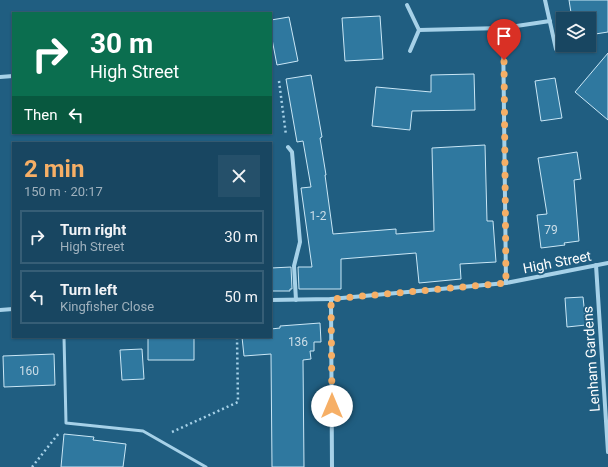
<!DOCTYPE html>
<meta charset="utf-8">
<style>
body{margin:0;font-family:Roboto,sans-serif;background:#25506a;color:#f1f3f6;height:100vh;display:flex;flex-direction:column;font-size:15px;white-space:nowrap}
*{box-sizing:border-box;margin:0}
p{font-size:13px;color:#9fb1bd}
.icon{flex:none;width:22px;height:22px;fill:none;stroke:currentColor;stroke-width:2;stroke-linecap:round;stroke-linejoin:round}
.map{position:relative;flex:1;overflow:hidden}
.drawer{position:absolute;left:12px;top:142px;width:260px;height:196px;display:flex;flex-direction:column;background:#184661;border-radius:0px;box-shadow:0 1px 3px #0004,0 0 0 1px #365e76}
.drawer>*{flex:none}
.guide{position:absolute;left:12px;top:12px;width:260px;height:122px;border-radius:0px;box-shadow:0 1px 3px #0004,0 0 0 1px #365e76;background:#0b6e4f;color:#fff;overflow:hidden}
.controls{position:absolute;left:556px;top:12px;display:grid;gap:8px}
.controls a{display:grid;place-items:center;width:40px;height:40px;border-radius:0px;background:#184661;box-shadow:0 1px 3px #0004,0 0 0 1px #365e76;font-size:20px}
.pin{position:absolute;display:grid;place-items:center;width:34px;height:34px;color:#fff;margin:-41px -17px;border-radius:50% 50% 50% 0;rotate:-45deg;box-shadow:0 0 4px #0007}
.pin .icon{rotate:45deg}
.me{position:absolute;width:44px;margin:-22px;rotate:0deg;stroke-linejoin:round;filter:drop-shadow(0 0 3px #0008)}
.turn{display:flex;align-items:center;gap:14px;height:84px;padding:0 12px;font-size:18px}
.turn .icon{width:52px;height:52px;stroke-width:2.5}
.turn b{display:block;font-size:28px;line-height:34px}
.then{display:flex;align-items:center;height:38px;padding:0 12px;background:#0003;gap:8px;font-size:15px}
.round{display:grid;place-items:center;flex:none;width:42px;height:42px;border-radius:0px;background:#25506a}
.headline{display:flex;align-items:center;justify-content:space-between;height:68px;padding:0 12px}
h1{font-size:24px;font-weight:700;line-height:30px;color:#f6af66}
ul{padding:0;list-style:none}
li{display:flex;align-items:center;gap:12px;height:54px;margin:0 8px 6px;padding:0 4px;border:2px solid #365e76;border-radius:0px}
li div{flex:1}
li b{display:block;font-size:15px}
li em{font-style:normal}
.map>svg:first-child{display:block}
.building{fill:#2f789f;stroke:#cae7f6}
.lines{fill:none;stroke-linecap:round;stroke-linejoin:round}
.path{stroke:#a6d1e8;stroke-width:2.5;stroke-dasharray:2 3;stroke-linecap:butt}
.lane{stroke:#a6d1e8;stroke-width:3}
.street{stroke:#a6d1e8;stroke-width:4}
.route{stroke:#f6af66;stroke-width:7;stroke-dasharray:0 12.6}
.labels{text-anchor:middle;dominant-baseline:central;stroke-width:4;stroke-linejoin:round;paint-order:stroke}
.number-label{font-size:12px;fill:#cbdde7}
.street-label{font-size:14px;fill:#fff;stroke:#205e81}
</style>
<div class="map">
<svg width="608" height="467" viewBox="0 0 608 467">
<rect width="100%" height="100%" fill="#205e81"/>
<!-- building -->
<g class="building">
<path d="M 569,0 L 608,0 L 608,32 L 589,35 L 589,19 L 572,19 Z"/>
<path d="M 380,16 L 383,59 L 345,61 L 342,18 Z"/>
<path d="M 289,17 L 298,61 L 277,65 L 271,34 L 271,20 Z"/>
<path d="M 608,53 L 608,120 L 575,92 Z"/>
<path d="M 474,74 L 475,110 L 412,111 L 410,130 L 372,126 L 376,87 L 431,92 L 431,75 Z"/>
<path d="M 311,75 L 322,137 L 320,138 L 326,175 L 325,175 L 333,234 L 396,229 L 396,234 L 434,231 L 432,148 L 485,145 L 487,221 L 493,221 L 496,262 L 460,264 L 461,279 L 419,283 L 416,253 L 341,259 L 341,289 L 299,289 L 298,267 L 312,267 L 301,188 L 311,187 L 303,141 L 297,142 L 286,79 Z"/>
<path d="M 555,78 L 562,118 L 541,121 L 535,81 Z"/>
<path d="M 577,152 L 581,179 L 574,180 L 579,241 L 564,243 L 565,245 L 541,248 L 537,215 L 547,214 L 538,158 Z"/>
<path d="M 291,267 L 292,289 L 290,289 L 290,291 L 271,291 L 271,268 Z"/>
<path d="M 583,297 L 586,325 L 567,327 L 565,298 Z"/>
<path d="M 320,323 L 321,342 L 314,342 L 314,351 L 310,351 L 311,359 L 303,360 L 304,467 L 272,467 L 271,354 L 244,356 L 242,337 L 271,337 L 271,329 L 280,328 L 280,326 Z"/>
<path d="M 194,337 L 194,360 L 148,360 L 148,338 Z"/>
<path d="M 142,349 L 144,379 L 122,380 L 120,350 Z"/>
<path d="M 54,354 L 55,385 L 4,387 L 3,356 Z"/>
<path d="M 64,434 L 94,437 L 93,440 L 126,444 L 123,467 L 61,467 Z"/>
</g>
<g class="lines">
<!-- path -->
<g class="path">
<path d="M 279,81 L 286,135"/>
<path d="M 172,432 L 238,402 L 237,337"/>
<path d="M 32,467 L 59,433"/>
</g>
<!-- lane -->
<path class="lane" d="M 64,337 L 66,423 L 143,431 L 206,467"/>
<!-- street -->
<g class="street">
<path d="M 545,0 L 556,49"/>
<path d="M 407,5 L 419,30 L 410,51"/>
<path d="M 503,28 L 506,283"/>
<path d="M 419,30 L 503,28 L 550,21"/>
<path d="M 0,77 L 13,76"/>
<path d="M 288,147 L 292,152 L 300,242 L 294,266 L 296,300"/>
<path d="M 596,265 L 608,452"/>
<path d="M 331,299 L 332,467"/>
<path d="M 271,300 L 331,299 L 506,283 L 608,263"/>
<path d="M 0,310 L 13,309"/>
</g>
</g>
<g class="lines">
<!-- route -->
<path class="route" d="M 332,406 L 331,299 L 506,283 L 504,60"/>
</g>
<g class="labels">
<!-- number labels -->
<g class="number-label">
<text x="318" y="216">1-2</text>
<text x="551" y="230">79</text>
<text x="298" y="342">136</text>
<text x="29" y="371">160</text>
</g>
<!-- street labels -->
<g class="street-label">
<text transform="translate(557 262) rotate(-11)">High Street</text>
<text transform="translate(591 359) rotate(-94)">Lenham Gardens</text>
</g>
</g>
</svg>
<div class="controls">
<a><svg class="icon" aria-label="layers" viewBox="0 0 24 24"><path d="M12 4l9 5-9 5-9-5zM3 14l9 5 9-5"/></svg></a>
</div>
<div class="pin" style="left:504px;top:60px;background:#d93025"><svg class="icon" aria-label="arrive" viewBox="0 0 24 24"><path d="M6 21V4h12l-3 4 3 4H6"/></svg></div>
<svg class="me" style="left:332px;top:406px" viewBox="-20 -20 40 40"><circle r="19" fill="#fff"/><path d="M0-13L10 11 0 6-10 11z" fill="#f6af66"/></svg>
<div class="guide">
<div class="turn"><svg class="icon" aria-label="right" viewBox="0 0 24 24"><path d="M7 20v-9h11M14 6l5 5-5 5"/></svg><div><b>30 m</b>High Street</div></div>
<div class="then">Then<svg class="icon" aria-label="left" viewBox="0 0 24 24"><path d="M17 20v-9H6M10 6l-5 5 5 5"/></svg></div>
</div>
<section class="drawer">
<div class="headline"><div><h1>2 min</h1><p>150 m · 20:17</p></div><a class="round"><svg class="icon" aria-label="close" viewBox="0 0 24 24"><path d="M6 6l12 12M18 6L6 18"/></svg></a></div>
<ul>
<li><svg class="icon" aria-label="right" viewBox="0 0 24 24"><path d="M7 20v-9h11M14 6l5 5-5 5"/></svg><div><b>Turn right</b><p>High Street</p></div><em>30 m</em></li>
<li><svg class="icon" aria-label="left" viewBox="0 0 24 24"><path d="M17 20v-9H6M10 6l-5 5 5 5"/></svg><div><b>Turn left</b><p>Kingfisher Close</p></div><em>50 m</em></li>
</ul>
</section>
</div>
